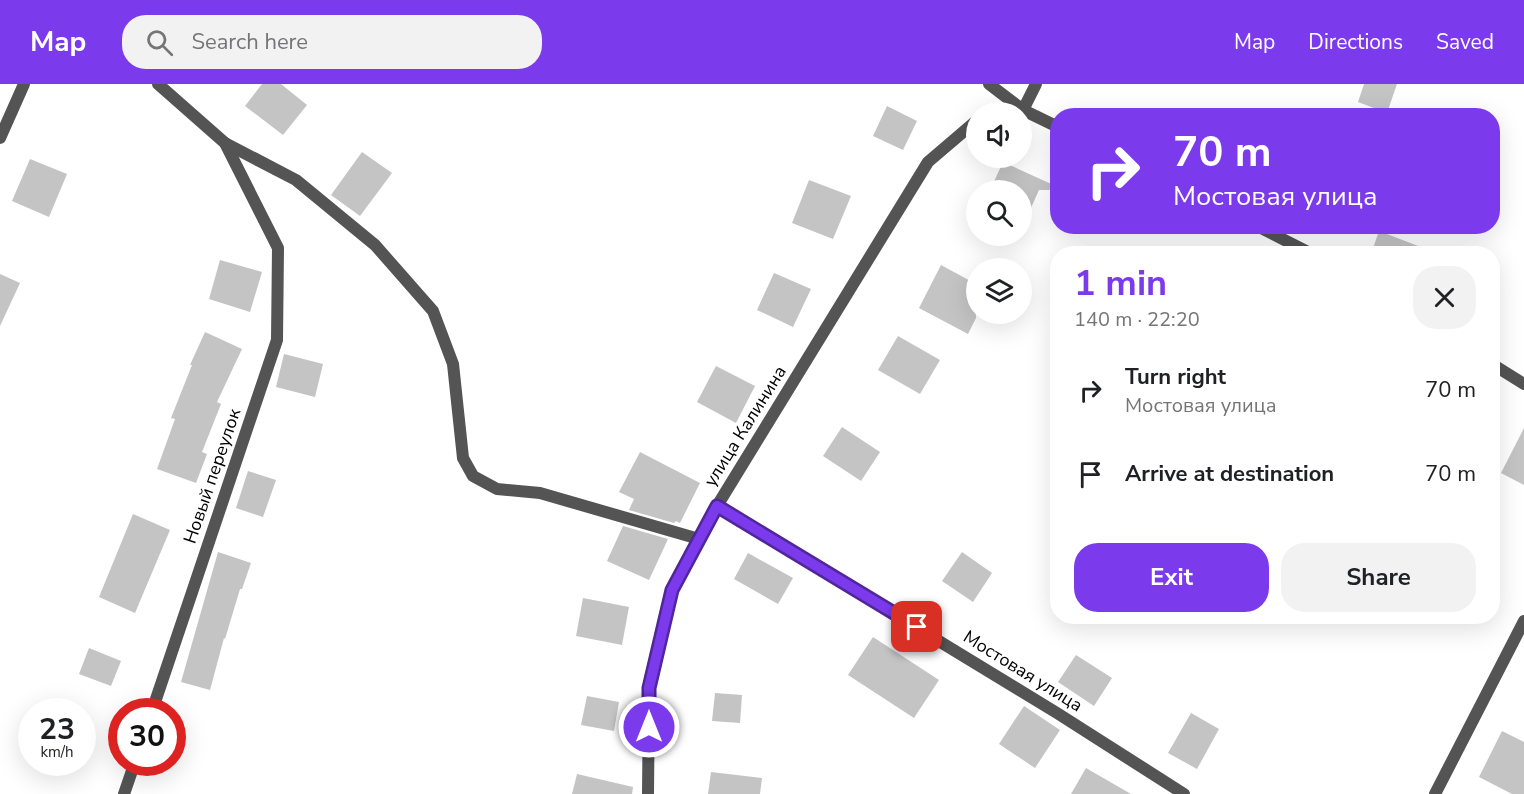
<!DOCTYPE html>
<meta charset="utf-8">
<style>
body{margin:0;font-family:"Nunito Sans",sans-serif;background:#f2f2f2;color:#202124;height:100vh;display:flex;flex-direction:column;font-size:22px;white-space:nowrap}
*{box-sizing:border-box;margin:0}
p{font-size:20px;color:#757577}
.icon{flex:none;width:33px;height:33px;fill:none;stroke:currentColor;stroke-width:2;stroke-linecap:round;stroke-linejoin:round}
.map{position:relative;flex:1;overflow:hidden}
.sheet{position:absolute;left:1050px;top:162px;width:450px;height:378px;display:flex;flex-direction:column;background:#fff;border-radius:24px;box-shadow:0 6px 24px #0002}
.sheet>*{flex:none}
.banner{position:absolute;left:1050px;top:24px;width:450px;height:126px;border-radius:24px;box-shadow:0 6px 24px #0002;background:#7c3aed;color:#fff;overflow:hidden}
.tools{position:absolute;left:966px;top:18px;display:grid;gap:12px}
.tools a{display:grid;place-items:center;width:66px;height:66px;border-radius:50%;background:#fff;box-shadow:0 6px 24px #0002;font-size:30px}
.speed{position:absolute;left:18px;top:614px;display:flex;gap:12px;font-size:30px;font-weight:700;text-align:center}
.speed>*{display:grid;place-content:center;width:78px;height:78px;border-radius:50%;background:#fff;box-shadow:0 6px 24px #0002;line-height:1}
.speed small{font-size:15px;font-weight:400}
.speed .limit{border:9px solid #d22;background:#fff;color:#111}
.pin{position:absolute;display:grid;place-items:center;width:51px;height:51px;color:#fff;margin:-26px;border-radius:12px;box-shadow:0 3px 9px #0006}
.me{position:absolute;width:66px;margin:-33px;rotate:0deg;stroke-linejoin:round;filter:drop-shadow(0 0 4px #0008)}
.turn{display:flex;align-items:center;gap:21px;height:126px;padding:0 24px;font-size:27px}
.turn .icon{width:78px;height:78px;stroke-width:2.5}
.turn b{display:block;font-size:42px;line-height:51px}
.round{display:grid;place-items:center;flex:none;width:63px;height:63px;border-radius:24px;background:#f2f2f2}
.headline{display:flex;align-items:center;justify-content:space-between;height:102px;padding:0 24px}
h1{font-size:36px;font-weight:700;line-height:45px;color:#7c3aed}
.action{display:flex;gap:12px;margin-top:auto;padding:12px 24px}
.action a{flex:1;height:69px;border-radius:24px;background:#7c3aed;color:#fff;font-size:24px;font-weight:700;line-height:69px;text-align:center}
.action a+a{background:#f2f2f2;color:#202124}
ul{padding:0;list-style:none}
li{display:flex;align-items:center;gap:18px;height:84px;padding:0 24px}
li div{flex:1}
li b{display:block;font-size:22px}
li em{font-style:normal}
header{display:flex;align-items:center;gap:36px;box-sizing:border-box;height:84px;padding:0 30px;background:#7c3aed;color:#fff}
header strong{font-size:28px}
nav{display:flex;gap:33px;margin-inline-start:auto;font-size:21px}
.search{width:420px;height:54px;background:#f2f2f2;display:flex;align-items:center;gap:15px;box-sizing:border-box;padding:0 21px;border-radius:24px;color:#757577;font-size:22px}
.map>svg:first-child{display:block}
.building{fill:#c4c4c4}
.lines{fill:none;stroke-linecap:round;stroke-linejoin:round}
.street{stroke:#545454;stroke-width:12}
.route-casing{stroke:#51269a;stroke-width:15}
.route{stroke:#7c3aed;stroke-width:10}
.labels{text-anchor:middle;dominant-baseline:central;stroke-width:4.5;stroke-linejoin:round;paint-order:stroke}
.street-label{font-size:18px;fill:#000;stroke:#fff}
</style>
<header>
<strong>Map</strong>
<div class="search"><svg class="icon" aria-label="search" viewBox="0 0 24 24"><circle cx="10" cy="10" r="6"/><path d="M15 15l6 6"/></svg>Search here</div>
<nav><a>Map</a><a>Directions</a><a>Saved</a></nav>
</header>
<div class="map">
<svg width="1524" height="710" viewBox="0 0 1524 710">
<rect width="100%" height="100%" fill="#fff"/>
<!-- building -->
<g class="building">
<path d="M 262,0 L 281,0 L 307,21 L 283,51 L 245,22 Z"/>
<path d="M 1364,0 L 1397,0 L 1387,29 L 1358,18 Z"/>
<path d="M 887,22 L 917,37 L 903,66 L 873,52 Z"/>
<path d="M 362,68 L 392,89 L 360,132 L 331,111 Z"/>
<path d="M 30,75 L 67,90 L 49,133 L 12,117 Z"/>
<path d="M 1003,78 L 1058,103 L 1058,106 L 1039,106 L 1022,144 L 1022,106 L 990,106 Z"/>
<path d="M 809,96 L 851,112 L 833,155 L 792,139 Z"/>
<path d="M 1379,147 L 1434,168 L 1434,170 L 1371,170 Z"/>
<path d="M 220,176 L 262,188 L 250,228 L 209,215 Z"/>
<path d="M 941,181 L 976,200 L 976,234 L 968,250 L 919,224 Z"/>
<path d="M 774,189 L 811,205 L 793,243 L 757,226 Z"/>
<path d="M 0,190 L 20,199 L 0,242 Z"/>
<path d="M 205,248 L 242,265 L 217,318 L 221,320 L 202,368 L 207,370 L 196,399 L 157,385 L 175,335 L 171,334 L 192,281 L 190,281 Z"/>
<path d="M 898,252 L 940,276 L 920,310 L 878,286 Z"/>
<path d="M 284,270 L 323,280 L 315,313 L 276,303 Z"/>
<path d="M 716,282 L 755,302 L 736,339 L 697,318 Z"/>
<path d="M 842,343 L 880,368 L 861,397 L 823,372 Z"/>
<path d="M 1524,344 L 1524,401 L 1501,389 Z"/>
<path d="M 640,368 L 700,399 L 680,439 L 676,437 L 674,439 L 629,426 L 634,415 L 619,408 Z"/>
<path d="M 248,387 L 276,396 L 263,433 L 236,424 Z"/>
<path d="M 133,430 L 170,446 L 135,529 L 99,513 Z"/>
<path d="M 623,442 L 668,455 L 649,496 L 607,477 Z"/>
<path d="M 218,468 L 251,479 L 242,505 L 240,505 L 225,555 L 224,554 L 210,606 L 181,598 Z"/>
<path d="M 962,468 L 992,489 L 973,518 L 942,497 Z"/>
<path d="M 748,469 L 793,494 L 778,520 L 734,495 Z"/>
<path d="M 583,514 L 629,523 L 622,561 L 576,552 Z"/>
<path d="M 873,553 L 939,596 L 914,634 L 848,591 Z"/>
<path d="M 89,564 L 121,577 L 111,602 L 79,590 Z"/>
<path d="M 1076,571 L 1112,594 L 1094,622 L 1058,598 Z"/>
<path d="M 715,609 L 742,611 L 740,639 L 712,637 Z"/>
<path d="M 587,612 L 619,618 L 614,647 L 581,641 Z"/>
<path d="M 1024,622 L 1060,646 L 1035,684 L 999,660 Z"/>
<path d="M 1191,629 L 1219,645 L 1197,685 L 1168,669 Z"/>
<path d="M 1502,647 L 1524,658 L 1524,710 L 1512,710 L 1479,693 Z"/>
<path d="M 1086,684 L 1131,710 L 1071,710 Z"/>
<path d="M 711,688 L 762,694 L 760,710 L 708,710 Z"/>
<path d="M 577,690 L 633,703 L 632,710 L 572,710 Z"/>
</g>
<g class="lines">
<!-- street -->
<g class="street">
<path d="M 989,0 L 1023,26 L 1058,43"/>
<path d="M 1012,28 L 1023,26 L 1036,0"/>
<path d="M 0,54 L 24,0"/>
<path d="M 225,59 L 296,96 L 375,161 L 433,227 L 453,280 L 463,374 L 473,392 L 497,405 L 540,409 L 699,455"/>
<path d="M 1257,142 L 1312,170"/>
<path d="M 1492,280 L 1524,300"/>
<path d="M 717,422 L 1057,629 L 1184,710"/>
<path d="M 152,627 L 277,256 L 278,164 L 225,59 L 158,0"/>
<path d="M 124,710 L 135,678"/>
<path d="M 648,710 L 649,604 L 672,506 L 717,422 L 928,78 L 976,37"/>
<path d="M 1435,710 L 1524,537"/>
</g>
</g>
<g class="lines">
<defs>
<path id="route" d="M 649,643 L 649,604 L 672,506 L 717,422 L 917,543"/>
</defs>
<!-- route casing -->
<use href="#route" class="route-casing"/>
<!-- route -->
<use href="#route" class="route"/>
</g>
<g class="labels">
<!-- street labels -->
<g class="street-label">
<text transform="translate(745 342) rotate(-58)">улица Калинина</text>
<text transform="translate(212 392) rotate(-71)">Новый переулок</text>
<text transform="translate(1023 587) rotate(32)">Мостовая улица</text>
</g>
</g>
</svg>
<div class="tools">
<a><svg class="icon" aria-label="sound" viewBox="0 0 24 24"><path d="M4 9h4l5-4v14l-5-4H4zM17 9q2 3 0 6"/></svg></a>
<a><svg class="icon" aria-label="search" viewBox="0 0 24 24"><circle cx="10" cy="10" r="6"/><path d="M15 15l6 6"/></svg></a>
<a><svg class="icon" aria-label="layers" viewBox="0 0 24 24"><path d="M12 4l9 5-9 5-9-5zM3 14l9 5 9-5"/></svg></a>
</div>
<div class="speed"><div>23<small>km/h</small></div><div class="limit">30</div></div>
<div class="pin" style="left:917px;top:543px;background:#d93025"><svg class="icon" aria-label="arrive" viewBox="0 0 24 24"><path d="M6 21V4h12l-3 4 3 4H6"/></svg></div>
<svg class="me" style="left:649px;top:643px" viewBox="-20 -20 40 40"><circle r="17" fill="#7c3aed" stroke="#fff" stroke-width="3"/><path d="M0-11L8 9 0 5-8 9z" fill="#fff"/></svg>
<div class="banner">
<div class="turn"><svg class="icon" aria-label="right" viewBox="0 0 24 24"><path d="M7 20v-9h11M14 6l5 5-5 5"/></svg><div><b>70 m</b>Мостовая улица</div></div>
</div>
<section class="sheet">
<div class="headline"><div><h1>1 min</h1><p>140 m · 22:20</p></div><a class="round"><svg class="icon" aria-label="close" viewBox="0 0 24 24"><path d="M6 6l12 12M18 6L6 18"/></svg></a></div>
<ul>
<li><svg class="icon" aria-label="right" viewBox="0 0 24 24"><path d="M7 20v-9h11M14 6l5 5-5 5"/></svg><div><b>Turn right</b><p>Мостовая улица</p></div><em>70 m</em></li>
<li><svg class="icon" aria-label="arrive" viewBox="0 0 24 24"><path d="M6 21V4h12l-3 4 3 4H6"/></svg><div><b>Arrive at destination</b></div><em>70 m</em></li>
</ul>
<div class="action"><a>Exit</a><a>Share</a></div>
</section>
</div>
